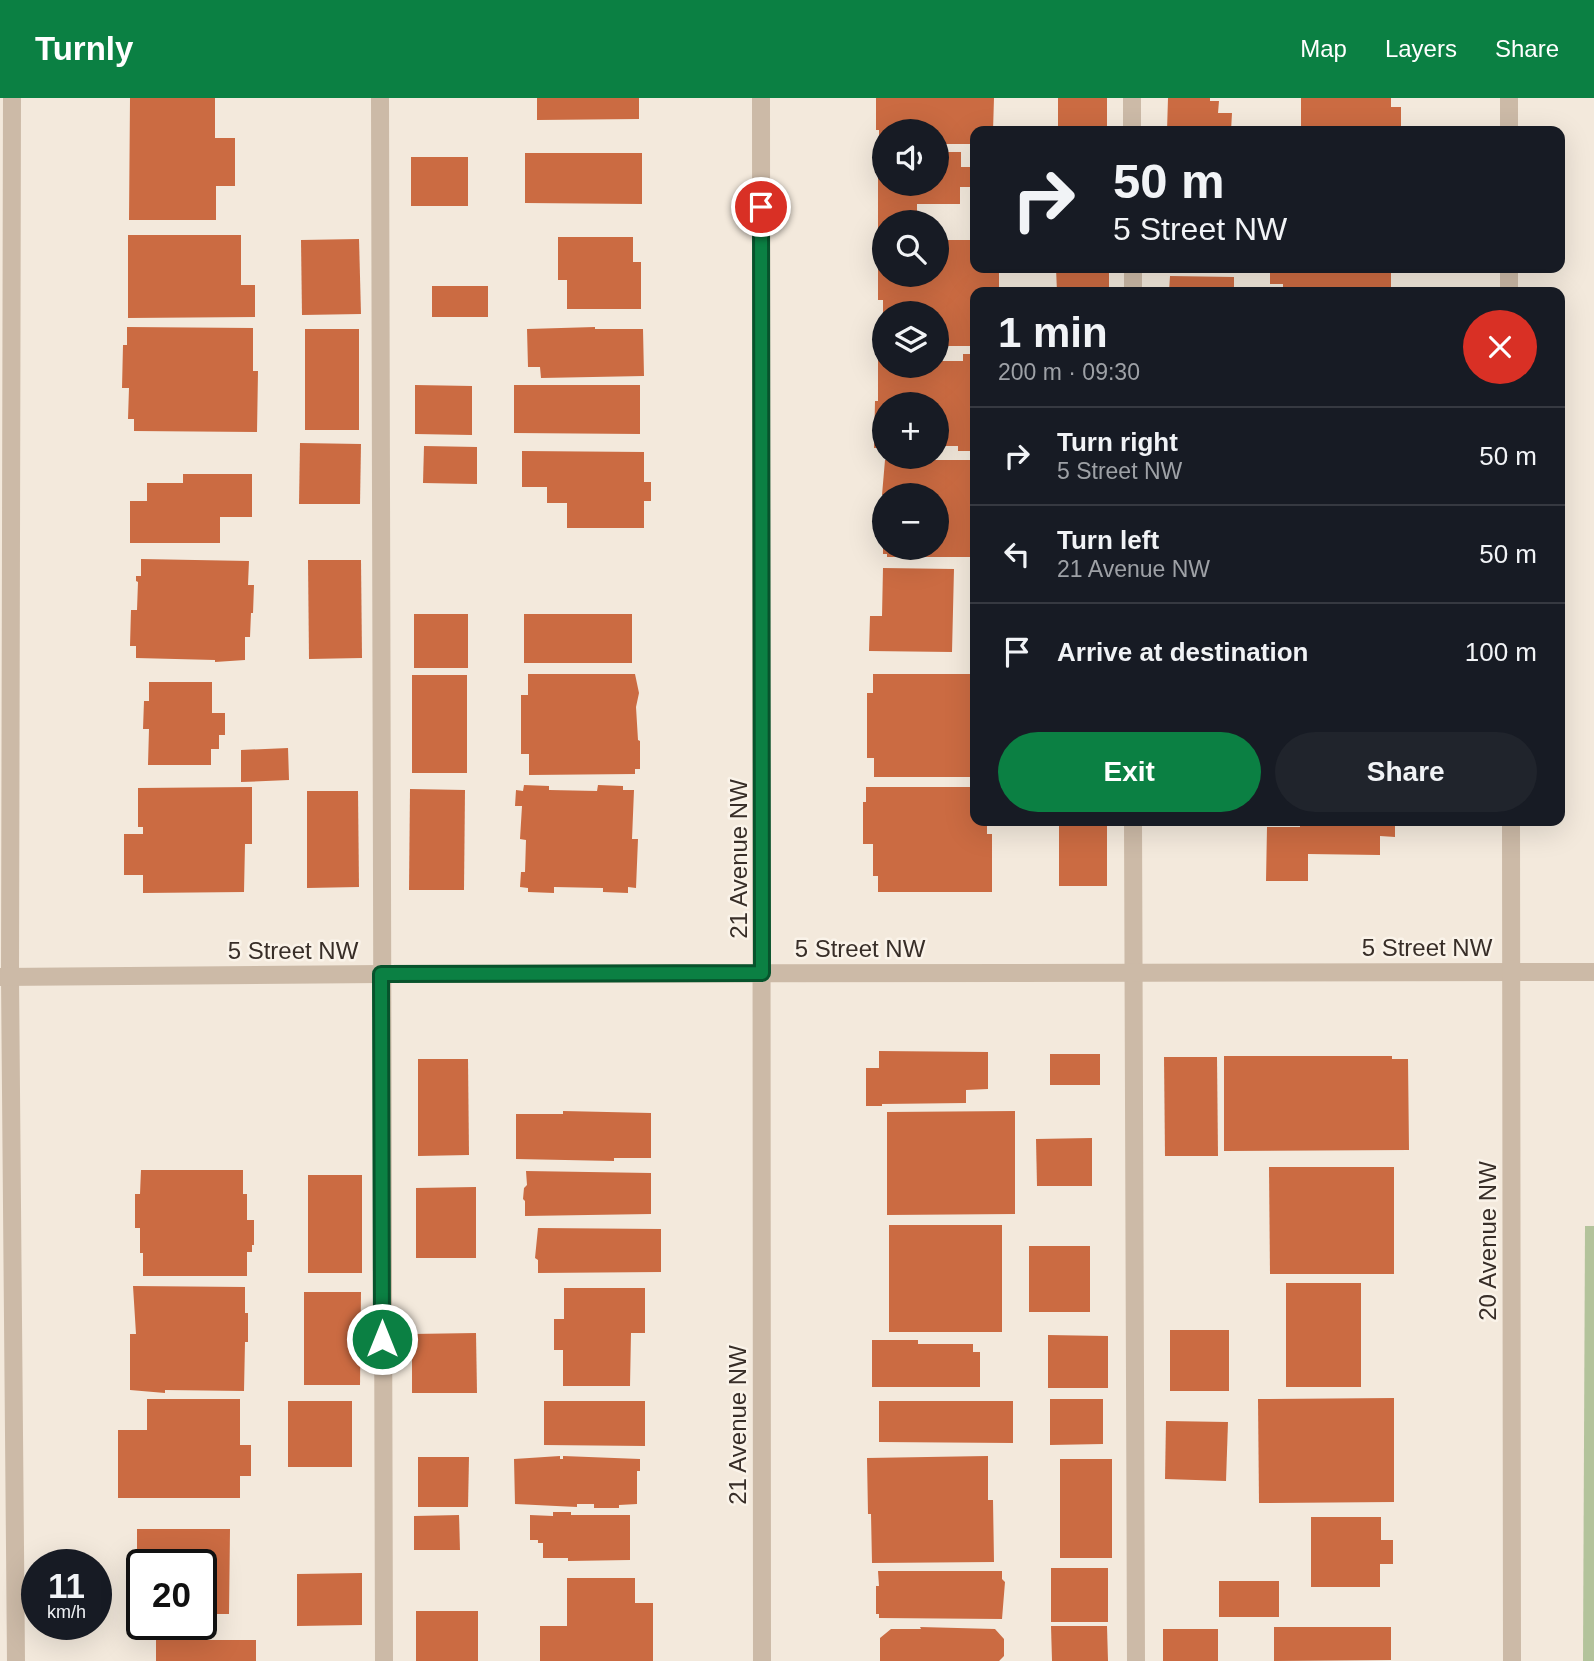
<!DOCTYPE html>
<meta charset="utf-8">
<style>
body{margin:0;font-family:Arial,sans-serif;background:#20242c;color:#f1f3f6;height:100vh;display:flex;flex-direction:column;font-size:26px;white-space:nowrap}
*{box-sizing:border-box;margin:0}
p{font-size:23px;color:#9ea1a6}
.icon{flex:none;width:38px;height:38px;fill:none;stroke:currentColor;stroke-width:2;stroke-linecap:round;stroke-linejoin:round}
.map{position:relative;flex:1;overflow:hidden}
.panel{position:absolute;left:970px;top:189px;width:595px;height:539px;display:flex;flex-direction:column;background:#171b24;border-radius:14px;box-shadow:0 7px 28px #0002}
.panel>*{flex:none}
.top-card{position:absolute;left:970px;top:28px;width:595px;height:147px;border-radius:14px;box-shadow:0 7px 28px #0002;background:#171b24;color:#f1f3f6;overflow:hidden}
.controls{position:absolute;left:872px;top:21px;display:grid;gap:14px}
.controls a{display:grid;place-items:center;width:77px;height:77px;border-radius:50%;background:#171b24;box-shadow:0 7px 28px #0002;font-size:35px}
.speed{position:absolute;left:21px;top:1451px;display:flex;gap:14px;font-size:35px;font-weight:700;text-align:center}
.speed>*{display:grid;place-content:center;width:91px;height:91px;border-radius:50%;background:#171b24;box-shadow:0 7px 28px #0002;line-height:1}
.speed small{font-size:18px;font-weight:400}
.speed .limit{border:4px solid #111;border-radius:10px;background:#fff;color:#111}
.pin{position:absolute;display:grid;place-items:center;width:60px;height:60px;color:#fff;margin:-30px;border:4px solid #fff;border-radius:50%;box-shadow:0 2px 7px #0007}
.me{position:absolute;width:77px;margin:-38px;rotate:0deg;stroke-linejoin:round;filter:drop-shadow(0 0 5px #0008)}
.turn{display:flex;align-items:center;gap:24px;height:147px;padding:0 28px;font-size:32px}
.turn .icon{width:91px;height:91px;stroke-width:2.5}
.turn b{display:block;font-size:49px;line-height:60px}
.round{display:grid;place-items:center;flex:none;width:74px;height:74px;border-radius:37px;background:#20242c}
.summary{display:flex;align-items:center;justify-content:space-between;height:119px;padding:0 28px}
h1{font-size:42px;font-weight:600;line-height:52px}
.button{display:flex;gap:14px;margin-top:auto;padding:14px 28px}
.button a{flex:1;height:80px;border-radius:42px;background:#0b8043;color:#fff;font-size:28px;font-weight:600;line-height:80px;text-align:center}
.button a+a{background:#20242c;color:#f1f3f6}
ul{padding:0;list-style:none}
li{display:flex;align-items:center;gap:21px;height:98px;padding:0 28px;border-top:2px solid #363941}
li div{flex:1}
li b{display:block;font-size:26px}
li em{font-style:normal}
header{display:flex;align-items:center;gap:42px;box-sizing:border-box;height:98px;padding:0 35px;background:#0b8043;color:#fff}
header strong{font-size:33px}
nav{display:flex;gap:38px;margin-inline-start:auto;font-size:24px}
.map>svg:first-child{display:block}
.green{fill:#b3c39b}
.building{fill:#cb6b42}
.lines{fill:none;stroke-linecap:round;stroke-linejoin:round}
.service{stroke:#ccbaa7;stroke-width:18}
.minor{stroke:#ccbaa7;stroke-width:18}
.tertiary{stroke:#ccbaa7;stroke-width:18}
.route-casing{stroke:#07532c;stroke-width:18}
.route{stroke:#0b8043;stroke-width:12}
.labels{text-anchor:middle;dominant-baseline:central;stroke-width:5;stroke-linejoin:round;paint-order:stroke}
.street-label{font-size:24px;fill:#382e28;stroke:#faf3e9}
</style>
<header>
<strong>Turnly</strong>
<nav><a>Map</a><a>Layers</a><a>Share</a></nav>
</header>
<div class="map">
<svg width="1594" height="1563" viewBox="0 0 1594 1563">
<rect width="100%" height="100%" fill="#f3e9dc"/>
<!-- green -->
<path class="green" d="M 1585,1128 L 1594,1128 L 1594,1563 L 1583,1563 Z"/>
<!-- building -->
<g class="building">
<path d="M 130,0 L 215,0 L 215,40 L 235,40 L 235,88 L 216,88 L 216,122 L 129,122 Z"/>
<path d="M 537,0 L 639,0 L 639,21 L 537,22 Z"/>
<path d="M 876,0 L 994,0 L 993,33 L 975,33 L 975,46 L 936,46 L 936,33 L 884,33 L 884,46 L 879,46 L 879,32 L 876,32 Z"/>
<rect x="1058" y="0" width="49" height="33"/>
<path d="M 1168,0 L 1210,0 L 1210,3 L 1219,3 L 1218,15 L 1232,15 L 1231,33 L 1167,33 Z"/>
<path d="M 1301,0 L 1391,0 L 1391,9 L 1401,9 L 1401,33 L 1301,33 Z"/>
<path d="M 878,54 L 884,54 L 884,86 L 936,86 L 936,54 L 961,54 L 961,69 L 971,69 L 971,89 L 960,89 L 960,106 L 917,106 L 917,124 L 884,124 L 884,133 L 878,133 Z"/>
<path d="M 525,55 L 642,55 L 642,106 L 525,105 Z"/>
<rect x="411" y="59" width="57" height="49"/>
<path d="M 128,137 L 241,137 L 241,187 L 255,187 L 255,219 L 128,220 Z"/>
<path d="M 558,139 L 633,139 L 633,164 L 641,164 L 641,211 L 567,211 L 567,182 L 558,182 Z"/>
<path d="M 359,141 L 361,216 L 302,217 L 301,142 Z"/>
<path d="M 878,142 L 884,142 L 884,177 L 936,177 L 936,142 L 975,142 L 975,170 L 999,170 L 999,190 L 1003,190 L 1003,194 L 975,194 L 975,248 L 936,248 L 936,215 L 883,215 L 883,202 L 878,202 Z"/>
<path d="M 1056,170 L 1109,170 L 1109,194 L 1057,194 Z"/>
<path d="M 1270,170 L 1391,170 L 1391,194 L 1283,194 L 1283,186 L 1270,186 Z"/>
<path d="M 1170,178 L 1234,179 L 1234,194 L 1169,194 Z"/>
<rect x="432" y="188" width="56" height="31"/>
<path d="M 127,229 L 253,230 L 253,273 L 258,273 L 257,334 L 134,333 L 134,321 L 128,321 L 129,290 L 122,290 L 123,247 L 127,247 Z"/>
<path d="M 595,229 L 595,231 L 643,231 L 644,278 L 541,280 L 540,269 L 528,269 L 527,231 Z"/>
<rect x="305" y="231" width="54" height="101"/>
<path d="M 963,256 L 975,256 L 975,353 L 958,353 L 958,348 L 936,348 L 936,306 L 884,306 L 884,350 L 874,350 L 875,303 L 878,303 L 878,260 L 884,260 L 884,268 L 936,268 L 936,263 L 963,263 Z"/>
<path d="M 415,287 L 472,288 L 472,337 L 415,336 Z"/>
<path d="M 514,287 L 640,287 L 640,336 L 514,335 Z"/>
<path d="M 300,345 L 361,346 L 360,406 L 299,406 Z"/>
<path d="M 424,348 L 477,349 L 477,386 L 423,385 Z"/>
<path d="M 522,353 L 644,354 L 644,384 L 651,384 L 651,403 L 644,403 L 644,430 L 567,430 L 567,405 L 547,405 L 547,389 L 522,389 Z"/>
<path d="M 885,362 L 975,362 L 975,459 L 887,459 L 887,456 L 883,456 L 883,450 L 936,450 L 936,397 L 882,397 Z"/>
<path d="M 183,376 L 252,376 L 252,419 L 220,419 L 220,445 L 130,445 L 130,403 L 147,403 L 147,385 L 183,385 Z"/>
<rect x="878" y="409" width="6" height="33"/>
<path d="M 141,461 L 249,463 L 248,487 L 254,487 L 253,515 L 251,515 L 250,539 L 245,539 L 245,562 L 215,564 L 215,562 L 136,560 L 136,548 L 130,548 L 131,512 L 137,512 L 138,484 L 136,483 L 136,478 L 141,478 Z"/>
<path d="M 308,462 L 361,462 L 362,560 L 309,561 Z"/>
<path d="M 883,470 L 954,471 L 952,554 L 869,553 L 870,518 L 882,518 Z"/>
<rect x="414" y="516" width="54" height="54"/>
<rect x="524" y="516" width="108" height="49"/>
<path d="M 528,576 L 635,576 L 639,595 L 636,609 L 638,642 L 640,643 L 640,671 L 635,671 L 635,676 L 529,677 L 529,656 L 521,656 L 521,597 L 528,597 Z"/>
<path d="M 873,576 L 975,576 L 975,679 L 874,679 L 874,660 L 867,660 L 867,595 L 873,595 Z"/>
<rect x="412" y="577" width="55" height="98"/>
<path d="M 149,584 L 212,584 L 212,615 L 225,615 L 225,637 L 219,637 L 219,651 L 211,651 L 211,667 L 148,667 L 149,631 L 143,631 L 144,603 L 149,603 Z"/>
<path d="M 288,650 L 289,682 L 241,684 L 241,652 Z"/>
<path d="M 524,687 L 549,688 L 549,692 L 597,693 L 598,687 L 623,688 L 623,692 L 634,692 L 632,741 L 638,741 L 636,790 L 628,789 L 628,795 L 603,794 L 603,790 L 554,789 L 554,795 L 528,794 L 528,790 L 520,789 L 521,774 L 525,774 L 526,742 L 520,741 L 522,708 L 515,708 L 516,692 L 523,693 Z"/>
<path d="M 252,689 L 252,746 L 245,746 L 244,794 L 143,795 L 143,777 L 124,777 L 124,736 L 143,736 L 143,729 L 138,729 L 138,690 Z"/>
<path d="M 866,689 L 975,689 L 975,723 L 987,723 L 987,736 L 992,736 L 992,794 L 878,794 L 878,778 L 873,778 L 873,746 L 863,746 L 863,704 L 866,704 Z"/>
<path d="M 410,691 L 465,692 L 464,792 L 409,792 Z"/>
<path d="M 307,693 L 358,693 L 359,789 L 307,790 Z"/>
<rect x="1059" y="723" width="48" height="65"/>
<path d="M 1300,723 L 1395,723 L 1395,739 L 1380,738 L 1380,757 L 1308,756 L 1308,783 L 1266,783 L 1267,729 L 1300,729 Z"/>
<path d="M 879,953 L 988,954 L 988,991 L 966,992 L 966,1005 L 882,1006 L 882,1008 L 866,1008 L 866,970 L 879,970 Z"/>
<rect x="1050" y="956" width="50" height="31"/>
<path d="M 1224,958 L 1392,958 L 1392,961 L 1408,961 L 1409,1052 L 1224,1053 Z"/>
<path d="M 1164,959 L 1217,959 L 1218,1058 L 1165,1058 Z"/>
<path d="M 418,961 L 468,961 L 469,1057 L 418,1058 Z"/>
<path d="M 563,1013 L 651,1015 L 651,1060 L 614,1060 L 614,1063 L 516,1061 L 516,1016 L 563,1016 Z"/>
<path d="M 1015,1013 L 1015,1116 L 887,1117 L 887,1014 Z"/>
<path d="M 1092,1040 L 1092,1088 L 1037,1088 L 1036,1041 Z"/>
<path d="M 1269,1069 L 1394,1069 L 1394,1176 L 1270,1176 Z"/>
<path d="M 141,1072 L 243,1072 L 243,1096 L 247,1096 L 247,1122 L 254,1122 L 254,1147 L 252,1147 L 252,1154 L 247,1154 L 247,1178 L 143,1178 L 143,1155 L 140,1155 L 140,1130 L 135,1130 L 135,1096 L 140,1096 Z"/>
<path d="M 526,1073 L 651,1075 L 651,1116 L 525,1118 L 525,1103 L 523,1101 L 524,1090 L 527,1087 Z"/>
<rect x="308" y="1077" width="54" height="98"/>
<path d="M 476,1089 L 476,1160 L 416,1160 L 416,1090 Z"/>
<rect x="889" y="1127" width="113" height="107"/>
<path d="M 538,1130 L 661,1131 L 661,1174 L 538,1175 L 538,1162 L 535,1160 Z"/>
<rect x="1029" y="1148" width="61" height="66"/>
<rect x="1286" y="1185" width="75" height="104"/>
<path d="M 133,1188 L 245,1189 L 245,1215 L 248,1215 L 248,1244 L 245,1244 L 244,1293 L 165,1292 L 165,1295 L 130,1292 L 130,1236 L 136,1236 Z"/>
<path d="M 564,1190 L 645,1190 L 645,1235 L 631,1235 L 630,1288 L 563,1288 L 563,1252 L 554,1252 L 554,1221 L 564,1221 Z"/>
<path d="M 304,1194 L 361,1194 L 360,1287 L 304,1287 Z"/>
<rect x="1170" y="1232" width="59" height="61"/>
<path d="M 476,1235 L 477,1295 L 412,1295 L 412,1236 Z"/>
<path d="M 1048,1237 L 1108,1238 L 1108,1290 L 1048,1290 Z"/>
<path d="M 872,1242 L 918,1242 L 918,1246 L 973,1246 L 973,1254 L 980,1254 L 980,1289 L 872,1289 Z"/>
<path d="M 1394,1300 L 1394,1404 L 1259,1405 L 1258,1301 Z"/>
<path d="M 147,1301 L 240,1301 L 240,1347 L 251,1347 L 251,1378 L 240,1378 L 240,1400 L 118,1400 L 118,1332 L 147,1332 Z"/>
<path d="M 1050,1301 L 1103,1301 L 1103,1346 L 1050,1347 Z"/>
<rect x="288" y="1303" width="64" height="66"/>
<path d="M 544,1303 L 645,1303 L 645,1348 L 544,1347 Z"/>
<path d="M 879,1303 L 1013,1303 L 1013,1345 L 879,1344 Z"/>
<path d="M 1166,1323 L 1228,1324 L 1226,1383 L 1165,1381 Z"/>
<path d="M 560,1358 L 560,1361 L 563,1361 L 563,1358 L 640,1361 L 640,1373 L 637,1373 L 637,1406 L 619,1407 L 619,1410 L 594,1410 L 594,1406 L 577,1406 L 577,1409 L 515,1406 L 514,1361 Z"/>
<path d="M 988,1358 L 988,1402 L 993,1402 L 994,1464 L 872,1465 L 871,1416 L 868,1416 L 867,1360 Z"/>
<path d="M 418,1359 L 469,1359 L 468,1409 L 418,1409 Z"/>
<rect x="1060" y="1361" width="52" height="99"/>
<path d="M 553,1414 L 571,1414 L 571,1417 L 630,1417 L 630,1462 L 568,1463 L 568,1460 L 543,1460 L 543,1445 L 538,1445 L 538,1442 L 530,1442 L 530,1417 L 553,1418 Z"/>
<path d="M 459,1417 L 460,1452 L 414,1452 L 414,1418 Z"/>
<path d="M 1311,1419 L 1381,1419 L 1381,1442 L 1393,1442 L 1393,1466 L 1380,1466 L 1380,1489 L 1311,1489 Z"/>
<path d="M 137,1431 L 230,1431 L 229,1516 L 201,1516 L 201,1466 L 142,1466 L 142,1484 L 137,1484 Z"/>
<rect x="1051" y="1470" width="57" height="54"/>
<path d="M 878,1473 L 1002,1473 L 1002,1481 L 1005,1484 L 1002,1521 L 879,1520 L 879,1516 L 876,1516 L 876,1488 L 879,1488 Z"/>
<path d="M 362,1475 L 362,1527 L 297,1528 L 297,1476 Z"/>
<path d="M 567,1480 L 635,1480 L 635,1505 L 653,1505 L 653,1563 L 540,1563 L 540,1528 L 567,1528 Z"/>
<rect x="1219" y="1483" width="60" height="36"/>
<rect x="416" y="1513" width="62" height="50"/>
<path d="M 1051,1528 L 1107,1528 L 1108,1563 L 1052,1563 Z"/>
<path d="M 920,1529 L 995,1531 L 1004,1541 L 1004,1558 L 999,1563 L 880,1563 L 880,1540 L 891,1531 L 921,1531 Z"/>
<path d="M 1274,1529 L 1391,1529 L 1391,1562 L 1274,1563 Z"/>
<rect x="1163" y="1531" width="55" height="32"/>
<rect x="156" y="1542" width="100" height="21"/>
</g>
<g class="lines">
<!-- service -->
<g class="service">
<path d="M 380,0 L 384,1563"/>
<path d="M 1132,0 L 1132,33"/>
<path d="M 1133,170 L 1133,194"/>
<path d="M 1133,723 L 1136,1563"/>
</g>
<!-- minor -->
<g class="minor">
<path d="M 12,0 L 10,879 L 16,1563"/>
<path d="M 761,0 L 762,1563"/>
<path d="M 0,879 L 381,876 L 1594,874"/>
</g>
<!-- tertiary -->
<g class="tertiary">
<path d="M 1509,0 L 1509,33"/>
<path d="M 1509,170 L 1509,194"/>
<path d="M 1511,723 L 1512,1563"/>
</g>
</g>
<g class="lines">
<defs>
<path id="route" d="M 382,1241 L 381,876 L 762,875 L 761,109"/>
</defs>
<!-- route casing -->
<use href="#route" class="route-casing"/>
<!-- route -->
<use href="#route" class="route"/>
</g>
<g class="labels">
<!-- street labels -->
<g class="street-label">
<text transform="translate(738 761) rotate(-90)">21 Avenue NW</text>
<text x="1427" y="849">5 Street NW</text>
<text x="860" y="850">5 Street NW</text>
<text x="293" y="852">5 Street NW</text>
<text transform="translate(1487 1143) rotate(-90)">20 Avenue NW</text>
<text transform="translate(737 1327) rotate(-90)">21 Avenue NW</text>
</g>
</g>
</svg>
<div class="controls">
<a><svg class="icon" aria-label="sound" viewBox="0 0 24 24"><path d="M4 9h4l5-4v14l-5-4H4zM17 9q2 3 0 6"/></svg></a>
<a><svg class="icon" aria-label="search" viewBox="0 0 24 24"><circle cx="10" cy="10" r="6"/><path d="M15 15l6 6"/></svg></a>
<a><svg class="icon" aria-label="layers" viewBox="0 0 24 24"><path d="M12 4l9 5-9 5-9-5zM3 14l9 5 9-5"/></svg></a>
<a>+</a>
<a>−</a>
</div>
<div class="speed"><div>11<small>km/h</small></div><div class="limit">20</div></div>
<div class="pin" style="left:761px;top:109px;background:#d93025"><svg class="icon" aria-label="arrive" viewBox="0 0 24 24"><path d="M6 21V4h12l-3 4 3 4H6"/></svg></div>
<svg class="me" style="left:382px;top:1241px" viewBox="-20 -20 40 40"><circle r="17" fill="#0b8043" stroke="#fff" stroke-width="3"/><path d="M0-11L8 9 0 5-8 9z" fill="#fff"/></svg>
<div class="top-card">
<div class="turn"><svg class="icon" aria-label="right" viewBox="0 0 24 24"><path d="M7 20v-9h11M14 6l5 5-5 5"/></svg><div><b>50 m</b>5 Street NW</div></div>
</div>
<section class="panel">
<div class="summary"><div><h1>1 min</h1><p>200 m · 09:30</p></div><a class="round" style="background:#d93025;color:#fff"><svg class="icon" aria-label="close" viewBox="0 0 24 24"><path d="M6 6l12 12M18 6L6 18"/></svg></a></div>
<ul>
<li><svg class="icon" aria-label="right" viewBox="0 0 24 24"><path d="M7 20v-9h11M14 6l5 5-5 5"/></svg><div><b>Turn right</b><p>5 Street NW</p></div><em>50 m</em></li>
<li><svg class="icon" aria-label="left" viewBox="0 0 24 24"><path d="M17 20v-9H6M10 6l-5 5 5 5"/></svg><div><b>Turn left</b><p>21 Avenue NW</p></div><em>50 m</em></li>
<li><svg class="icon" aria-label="arrive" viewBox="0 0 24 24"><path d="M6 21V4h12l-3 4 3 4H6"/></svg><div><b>Arrive at destination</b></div><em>100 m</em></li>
</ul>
<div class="button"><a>Exit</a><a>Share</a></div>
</section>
</div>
